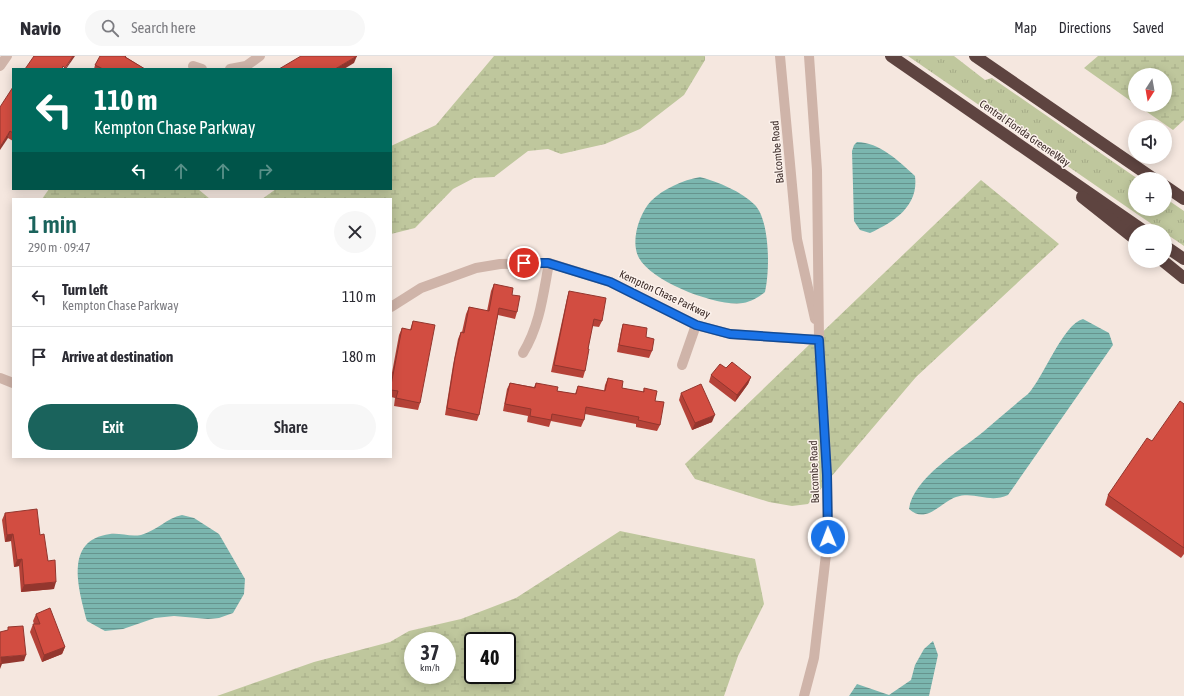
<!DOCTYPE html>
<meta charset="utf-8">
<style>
body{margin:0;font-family:"Asap Condensed",sans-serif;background:#f7f7f7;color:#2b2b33;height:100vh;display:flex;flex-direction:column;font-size:15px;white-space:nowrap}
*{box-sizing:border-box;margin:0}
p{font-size:13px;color:#7c7c81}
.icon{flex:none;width:22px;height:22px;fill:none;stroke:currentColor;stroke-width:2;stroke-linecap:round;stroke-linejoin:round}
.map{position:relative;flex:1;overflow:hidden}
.drawer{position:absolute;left:12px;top:142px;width:380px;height:260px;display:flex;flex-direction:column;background:#fff;border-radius:0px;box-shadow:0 2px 10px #0003}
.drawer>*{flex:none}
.top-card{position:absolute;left:12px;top:12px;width:380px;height:122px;border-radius:0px;box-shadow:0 2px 10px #0003;background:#00695c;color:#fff;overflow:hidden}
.needle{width:26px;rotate:191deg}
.controls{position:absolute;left:1128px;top:12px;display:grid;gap:8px}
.controls a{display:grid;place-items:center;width:44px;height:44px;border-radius:50%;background:#fff;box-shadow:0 2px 10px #0003;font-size:20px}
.speed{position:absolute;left:404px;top:576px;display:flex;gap:8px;font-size:20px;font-weight:700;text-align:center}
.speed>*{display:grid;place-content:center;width:52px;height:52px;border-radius:50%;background:#fff;box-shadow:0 2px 10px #0003;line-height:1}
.speed small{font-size:10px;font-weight:400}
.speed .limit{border:2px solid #111;border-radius:6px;background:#fff;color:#111}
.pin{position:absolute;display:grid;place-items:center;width:34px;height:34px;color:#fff;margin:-17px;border:2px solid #fff;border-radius:50%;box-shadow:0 1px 4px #0007}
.me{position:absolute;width:44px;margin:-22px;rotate:359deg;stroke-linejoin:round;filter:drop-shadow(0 0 3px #0008)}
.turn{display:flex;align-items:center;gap:14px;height:84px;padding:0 16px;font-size:18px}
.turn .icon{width:52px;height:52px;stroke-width:2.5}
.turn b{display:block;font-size:28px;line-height:34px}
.lanes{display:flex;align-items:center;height:38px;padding:0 16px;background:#0003;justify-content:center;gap:20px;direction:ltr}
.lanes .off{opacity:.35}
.round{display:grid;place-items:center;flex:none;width:42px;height:42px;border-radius:21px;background:#f7f7f7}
.headline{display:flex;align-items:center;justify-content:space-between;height:68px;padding:0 16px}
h1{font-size:24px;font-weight:600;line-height:30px;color:#1a635c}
.action{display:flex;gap:8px;margin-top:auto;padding:8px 16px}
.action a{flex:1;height:46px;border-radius:24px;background:#1a635c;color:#fff;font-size:16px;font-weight:600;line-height:46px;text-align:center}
.action a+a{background:#f7f7f7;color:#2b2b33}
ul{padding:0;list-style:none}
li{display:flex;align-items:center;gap:12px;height:60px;padding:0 16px;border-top:1px solid #e1e1e2}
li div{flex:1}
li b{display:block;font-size:15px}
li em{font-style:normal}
header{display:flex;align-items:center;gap:24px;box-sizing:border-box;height:56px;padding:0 20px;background:#fff;border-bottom:1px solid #e1e1e2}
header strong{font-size:19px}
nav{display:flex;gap:22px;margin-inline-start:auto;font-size:14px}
.search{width:280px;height:36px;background:#f7f7f7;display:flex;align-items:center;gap:10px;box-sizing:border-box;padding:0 14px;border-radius:22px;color:#7c7c81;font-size:15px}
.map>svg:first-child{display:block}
.grass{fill:url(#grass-tufts)}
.wetland{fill:url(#wetland-marsh);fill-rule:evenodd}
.water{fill:url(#water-rules)}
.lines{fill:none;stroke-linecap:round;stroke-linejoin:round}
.minor{stroke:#cfb4a9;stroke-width:10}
.highway{stroke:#5e4440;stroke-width:12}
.wall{fill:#b54238}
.shaded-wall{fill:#93362e}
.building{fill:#d24d41;stroke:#93362e}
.route-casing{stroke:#114b97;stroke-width:10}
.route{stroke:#1a73e8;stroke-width:7}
.labels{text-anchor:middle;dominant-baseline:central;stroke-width:3;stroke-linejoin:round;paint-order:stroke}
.street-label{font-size:11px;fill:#3c2c29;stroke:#fcf2ec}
</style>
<header>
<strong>Navio</strong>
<div class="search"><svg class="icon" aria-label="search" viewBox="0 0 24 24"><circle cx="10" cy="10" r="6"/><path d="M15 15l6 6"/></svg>Search here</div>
<nav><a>Map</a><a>Directions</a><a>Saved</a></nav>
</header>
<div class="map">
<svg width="1184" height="640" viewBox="0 0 1184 640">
<defs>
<pattern id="grass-tufts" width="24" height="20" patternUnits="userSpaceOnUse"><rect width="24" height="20" fill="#bfc79d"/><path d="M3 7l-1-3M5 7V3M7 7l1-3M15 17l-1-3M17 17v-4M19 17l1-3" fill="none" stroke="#a5ab87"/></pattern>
<pattern id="wetland-marsh" width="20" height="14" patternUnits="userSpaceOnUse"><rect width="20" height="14" fill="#bfc79d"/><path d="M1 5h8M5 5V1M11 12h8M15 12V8" fill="none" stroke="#a5ab87"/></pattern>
<pattern id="water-rules" width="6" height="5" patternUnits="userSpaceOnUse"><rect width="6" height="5" fill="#7bb6af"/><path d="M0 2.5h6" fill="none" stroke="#66948e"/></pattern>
</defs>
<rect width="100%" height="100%" fill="#f5e7df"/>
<!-- grass -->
<path class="grass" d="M 908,0 L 954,0 L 985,24 L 992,22 L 1138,123 L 1135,123 L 1135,153 L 1165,153 L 1165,142 L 1184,155 L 1184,190 L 1165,177 L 1165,175 L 1162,175 L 1137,158 Z"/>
<!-- wetland -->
<g class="wetland">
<path d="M 494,0 L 705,0 L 705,4 L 684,39 L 640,73 L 605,88 L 561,98 L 548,93 L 528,95 L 494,121 L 474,122 L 453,133 L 415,172 L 391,178 L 391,143 L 262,143 L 276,133 L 391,133 L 391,90 L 436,69 Z"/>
<path d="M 1098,0 L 1184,0 L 1184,64 L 1173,74 L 1137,49 L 1165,49 L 1165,19 L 1135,19 L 1135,48 L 1084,12 Z"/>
<path d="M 981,124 L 1059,188 L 916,321 L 808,448 L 792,450 L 769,446 L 695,423 L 685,408 Z"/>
<path d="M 49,133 L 198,133 L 210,143 L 42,143 Z"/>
<path d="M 620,475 L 755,503 L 764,548 L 738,600 L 724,640 L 217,640 L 314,606 L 390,586 L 409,575 L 461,563 L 516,542 ZM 413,585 L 447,585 L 447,619 L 413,619 ZM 473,585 L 507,585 L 507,619 L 473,619 Z"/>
</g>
<!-- water -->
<g class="water">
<path d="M 857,86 C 879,86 900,106 915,120 C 919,150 894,166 870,177 L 860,174 L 854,165 L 852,95 L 854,89 Z"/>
<path d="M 700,121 C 718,126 741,135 755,149 C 770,165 770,215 765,236 C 759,241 751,246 743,247 C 717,251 652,226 639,202 C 630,186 639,158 651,145 C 663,133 683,124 700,121 Z"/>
<path d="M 1083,263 L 1109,277 L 1113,289 L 1008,439 C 989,448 976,435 956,441 C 941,446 926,469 909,453 C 913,422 961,394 983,376 C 998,363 1013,350 1028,338 C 1044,321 1063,268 1083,263 Z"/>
<path d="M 182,459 L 194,462 L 219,478 L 245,523 L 244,538 L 233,557 L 219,562 L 208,563 L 174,560 L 155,562 L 123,573 L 105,575 L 87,565 C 79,534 63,484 110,478 C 121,477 130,481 141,479 C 156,475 167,462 182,459 Z"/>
<path d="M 933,585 L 938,599 L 929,640 L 849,640 L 857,628 L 889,639 L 911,624 L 915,609 L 924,593 Z"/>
</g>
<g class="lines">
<!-- minor -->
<g class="minor">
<path d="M 780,0 L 797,183 L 815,263"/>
<path d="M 0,10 L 7,0"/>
<path d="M 193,10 L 202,13"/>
<path d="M 230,13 L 246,10 L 260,0"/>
<path d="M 391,251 L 421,232 L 476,212 L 500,208 L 549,207 L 610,226 L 696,269 L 730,278 L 819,284"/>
<path d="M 523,297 C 540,269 543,239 549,207"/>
<path d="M 682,309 L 696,269"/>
<path d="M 0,322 L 13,327"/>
<path d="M 804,640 L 814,602 L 828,481 L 827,419 L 819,284 L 817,114 L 809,0"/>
</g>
<!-- highway -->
<g class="highway">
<path d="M 891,0 L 1144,175"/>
<path d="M 975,0 L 1154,123"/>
<path d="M 1165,130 L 1184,143"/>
<path d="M 1082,141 L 1135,183"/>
<path d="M 1165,190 L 1184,203"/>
<path d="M 1163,205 L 1184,222"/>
</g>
</g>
<!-- wall -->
<g class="wall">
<path d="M 126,0 L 126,1 L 145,13 L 94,13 L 95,9 Z"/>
<path d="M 13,31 L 13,85 L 8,82 Z"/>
<path d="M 494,228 L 512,239 L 517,256 L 515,263 L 498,259 L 479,359 L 477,365 L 445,359 L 453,309 L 458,283 L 461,276 L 462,276 L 466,258 L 469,251 L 487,255 L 491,235 Z"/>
<path d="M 569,235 L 602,265 L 599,271 L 592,270 L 588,293 L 585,315 L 583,322 L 551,316 L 567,242 Z"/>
<path d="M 413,265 L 420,347 L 418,354 L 394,350 L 395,342 L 391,341 L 391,322 L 399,279 L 402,272 L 410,274 Z"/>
<path d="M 623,268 L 646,281 L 652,295 L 649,302 L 617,296 L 621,275 Z"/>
<path d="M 726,312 L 751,321 L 748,328 L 735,346 L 709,326 L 711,319 Z"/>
<path d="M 608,322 L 622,332 L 643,336 L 644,332 L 655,345 L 660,369 L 657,375 L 636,371 L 636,368 L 585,358 L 584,364 L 581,371 L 551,365 L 549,371 L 527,366 L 528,360 L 503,355 L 507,333 L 510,327 L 534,331 L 536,327 L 557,335 L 575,338 L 578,330 L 604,335 L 605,329 Z"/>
<path d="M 681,337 L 712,366 L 692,374 L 679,344 Z"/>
<path d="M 1184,348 L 1184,498 L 1181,502 L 1105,449 L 1108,439 L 1152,385 Z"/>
<path d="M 5,457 L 40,479 L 48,505 L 54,533 L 21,536 L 19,510 L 14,511 L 11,485 L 5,486 L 2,464 Z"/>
<path d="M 36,558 L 65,591 L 62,598 L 42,606 L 30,576 L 33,568 L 34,568 L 33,565 Z"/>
</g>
<!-- shaded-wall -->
<g class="shaded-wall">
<path d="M 73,0 L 75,0 L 66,13 L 65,13 Z"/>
<path d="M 357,0 L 354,7 L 344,13 L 335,13 Z"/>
<path d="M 10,75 L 8,82 L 0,94 L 0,91 Z"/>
<path d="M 751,321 L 748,328 L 735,346 L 737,339 Z"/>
<path d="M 715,359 L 712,366 L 692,374 L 695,367 Z"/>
<path d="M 13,478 L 11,485 L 5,486 L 7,479 Z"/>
<path d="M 22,503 L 19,510 L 14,511 L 17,504 Z"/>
<path d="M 56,526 L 54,533 L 21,536 L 24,529 Z"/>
<path d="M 65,591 L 62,598 L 42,606 L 44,599 Z"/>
<path d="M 26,599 L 24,605 L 2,608 L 0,613 L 0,604 L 1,601 Z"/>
</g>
<!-- building -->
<g class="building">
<path d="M 34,0 L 73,0 L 65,12 L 63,10 L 62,13 L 25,13 Z"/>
<path d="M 100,0 L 126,0 L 125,1 L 145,13 L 103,13 L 95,9 Z"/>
<path d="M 301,0 L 357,0 L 335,13 L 279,13 Z"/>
<path d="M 13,31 L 13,77 L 10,75 L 0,91 L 0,51 Z"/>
<path d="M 494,228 L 513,232 L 512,239 L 520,240 L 517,256 L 499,252 L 479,359 L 447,352 L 455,302 L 461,276 L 464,277 L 469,251 L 489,255 Z"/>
<path d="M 569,235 L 606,242 L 602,265 L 594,263 L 588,293 L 589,293 L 585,315 L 554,309 Z"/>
<path d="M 413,265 L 435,269 L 420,347 L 396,342 L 398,335 L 391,334 L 391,329 L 402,272 L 411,274 Z"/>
<path d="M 623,268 L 647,272 L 646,281 L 654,283 L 652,295 L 619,289 Z"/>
<path d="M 732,306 L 751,321 L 737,339 L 711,319 L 720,308 L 726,312 Z"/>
<path d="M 608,322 L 623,325 L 622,332 L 644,336 L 644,332 L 657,335 L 655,345 L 664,346 L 660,369 L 638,364 L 639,361 L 586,351 L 584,364 L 552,358 L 551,364 L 530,360 L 531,353 L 505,348 L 510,327 L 535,332 L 536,327 L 558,331 L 557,335 L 576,338 L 578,330 L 605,335 Z"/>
<path d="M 701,328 L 715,359 L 695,367 L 681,337 Z"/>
<path d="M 1180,345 L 1184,348 L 1184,492 L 1108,439 L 1147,382 L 1152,385 Z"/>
<path d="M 37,453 L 40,479 L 44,478 L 48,505 L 55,504 L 56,526 L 24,529 L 22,503 L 17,504 L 13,478 L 7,479 L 5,457 Z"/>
<path d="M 50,552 L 65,591 L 44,599 L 33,568 L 40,568 L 36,558 Z"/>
<path d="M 23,570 L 26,599 L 1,601 L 2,607 L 0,608 L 0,576 L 8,574 L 8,571 Z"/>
</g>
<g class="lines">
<defs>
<path id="route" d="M 524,207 L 548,207 L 610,226 L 696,269 L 730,278 L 819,284 L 827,419 L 828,481"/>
</defs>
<!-- route casing -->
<use href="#route" class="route-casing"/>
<!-- route -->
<use href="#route" class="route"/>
</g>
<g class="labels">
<!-- street labels -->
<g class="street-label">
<text transform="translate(1025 77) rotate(35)">Central Florida GreeneWay</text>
<text transform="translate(777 96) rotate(-95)">Balcombe Road</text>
<text transform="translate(665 238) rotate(25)">Kempton Chase Parkway</text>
<text transform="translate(814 416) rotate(-92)">Balcombe Road</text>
</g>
</g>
</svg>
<div class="controls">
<a><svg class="needle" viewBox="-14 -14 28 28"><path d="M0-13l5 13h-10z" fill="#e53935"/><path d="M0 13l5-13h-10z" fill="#7c7c81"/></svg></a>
<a><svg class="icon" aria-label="sound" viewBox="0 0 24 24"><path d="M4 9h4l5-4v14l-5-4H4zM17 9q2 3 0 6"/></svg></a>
<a>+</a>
<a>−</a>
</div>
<div class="speed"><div>37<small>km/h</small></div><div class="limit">40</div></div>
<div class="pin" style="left:524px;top:207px;background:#d93025"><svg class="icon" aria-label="arrive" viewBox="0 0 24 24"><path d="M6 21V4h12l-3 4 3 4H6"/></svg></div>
<svg class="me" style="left:828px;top:481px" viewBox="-20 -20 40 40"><circle r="17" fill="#1a73e8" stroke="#fff" stroke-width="3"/><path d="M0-11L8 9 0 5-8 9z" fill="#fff"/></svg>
<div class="top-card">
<div class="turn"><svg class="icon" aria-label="left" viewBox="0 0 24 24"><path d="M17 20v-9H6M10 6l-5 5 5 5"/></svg><div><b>110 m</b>Kempton Chase Parkway</div></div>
<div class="lanes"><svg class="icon" aria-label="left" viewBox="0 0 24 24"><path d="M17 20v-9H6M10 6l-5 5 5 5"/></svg><svg class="icon off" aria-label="ahead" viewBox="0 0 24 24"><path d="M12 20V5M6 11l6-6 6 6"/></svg><svg class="icon off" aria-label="ahead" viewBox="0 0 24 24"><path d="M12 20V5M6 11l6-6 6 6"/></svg><svg class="icon off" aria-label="right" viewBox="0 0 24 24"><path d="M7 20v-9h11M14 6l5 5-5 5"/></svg></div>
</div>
<section class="drawer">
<div class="headline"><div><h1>1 min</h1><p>290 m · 09:47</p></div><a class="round"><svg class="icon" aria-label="close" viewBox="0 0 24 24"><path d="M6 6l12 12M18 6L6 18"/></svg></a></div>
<ul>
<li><svg class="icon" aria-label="left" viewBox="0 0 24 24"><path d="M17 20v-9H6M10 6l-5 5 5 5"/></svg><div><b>Turn left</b><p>Kempton Chase Parkway</p></div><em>110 m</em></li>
<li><svg class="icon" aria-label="arrive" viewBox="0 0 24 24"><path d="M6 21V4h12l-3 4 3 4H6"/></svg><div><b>Arrive at destination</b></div><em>180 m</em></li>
</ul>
<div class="action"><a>Exit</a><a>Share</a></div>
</section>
</div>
